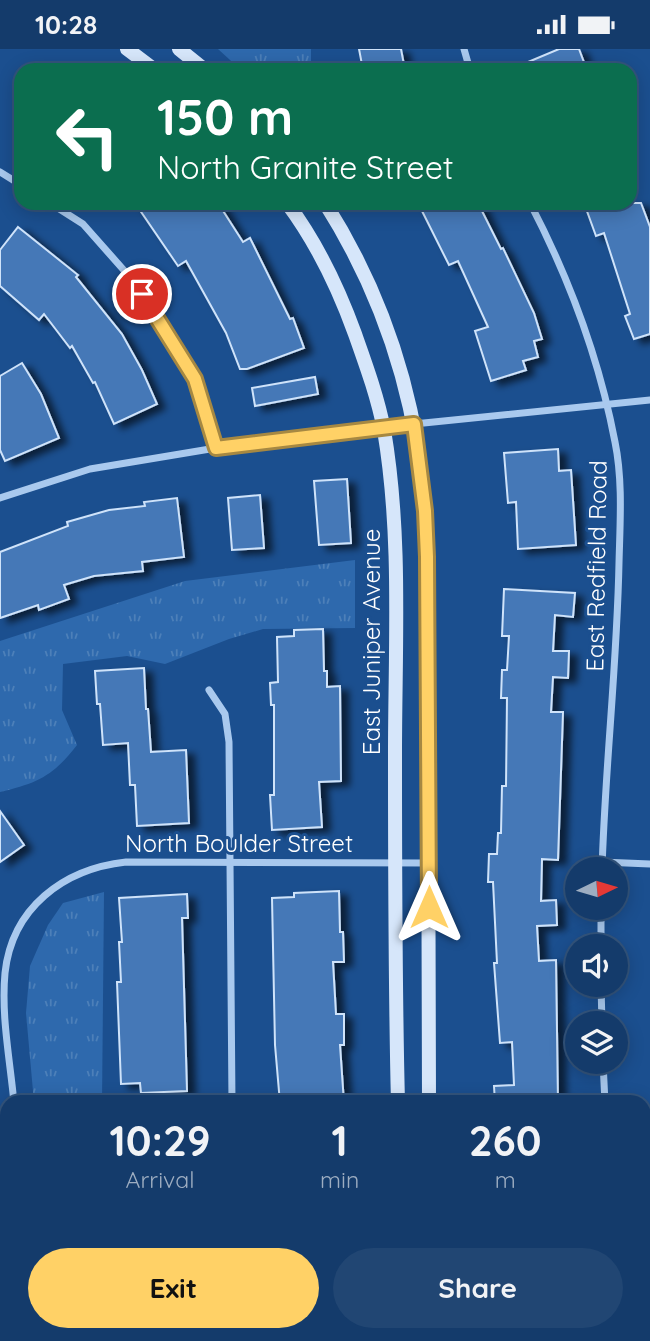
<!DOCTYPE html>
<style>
body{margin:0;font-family:Quicksand,sans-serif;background:#214673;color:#f1f3f6;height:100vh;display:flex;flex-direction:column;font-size:26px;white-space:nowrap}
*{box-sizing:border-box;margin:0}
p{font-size:23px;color:#9dadc1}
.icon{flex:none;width:38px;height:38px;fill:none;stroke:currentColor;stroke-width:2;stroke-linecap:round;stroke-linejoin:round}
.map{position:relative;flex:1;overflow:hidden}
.drawer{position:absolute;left:0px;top:1046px;width:651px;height:247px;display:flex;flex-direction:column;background:#143b6b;border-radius:21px 21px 0 0;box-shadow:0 4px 18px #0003,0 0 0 2px #33557e}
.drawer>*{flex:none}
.hud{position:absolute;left:14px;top:14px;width:623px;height:147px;border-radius:21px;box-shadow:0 4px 18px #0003,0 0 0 2px #33557e;background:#0b6e4f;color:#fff;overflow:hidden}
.needle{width:46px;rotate:85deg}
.fabs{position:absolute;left:565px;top:808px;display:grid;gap:14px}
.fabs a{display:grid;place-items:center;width:63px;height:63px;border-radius:50%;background:#143b6b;box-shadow:0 4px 18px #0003,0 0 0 2px #33557e;font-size:35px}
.pin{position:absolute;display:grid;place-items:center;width:60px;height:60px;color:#fff;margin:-30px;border:4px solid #fff;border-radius:50%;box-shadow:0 2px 7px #0007}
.me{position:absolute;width:77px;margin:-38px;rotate:0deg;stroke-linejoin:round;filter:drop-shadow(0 0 5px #0008)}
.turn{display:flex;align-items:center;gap:24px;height:147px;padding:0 28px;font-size:32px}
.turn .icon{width:91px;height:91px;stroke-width:2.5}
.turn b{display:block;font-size:49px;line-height:60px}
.eta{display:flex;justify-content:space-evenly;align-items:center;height:119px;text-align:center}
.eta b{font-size:42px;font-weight:700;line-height:49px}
.action{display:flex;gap:14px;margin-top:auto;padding:14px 28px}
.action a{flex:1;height:80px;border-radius:42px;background:#ffd166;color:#111;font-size:28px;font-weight:700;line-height:80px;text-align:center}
.action a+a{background:#214673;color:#f1f3f6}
.status{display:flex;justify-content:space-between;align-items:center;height:49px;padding:0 35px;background:#143b6b;direction:ltr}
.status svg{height:19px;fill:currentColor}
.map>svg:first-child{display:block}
.grass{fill:url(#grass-tufts)}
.building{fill:#4478b7;stroke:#cfe3fa;stroke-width:2;filter:url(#shadow)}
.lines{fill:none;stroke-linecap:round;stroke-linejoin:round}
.street{stroke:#a9c9ee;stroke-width:7}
.secondary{stroke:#d6e6fa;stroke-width:14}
.route-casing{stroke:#a68842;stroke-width:18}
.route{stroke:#ffd166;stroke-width:12}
.labels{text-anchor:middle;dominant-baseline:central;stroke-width:6;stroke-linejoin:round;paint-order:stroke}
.street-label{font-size:24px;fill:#fff;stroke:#1b4f8f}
</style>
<div class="status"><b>10:28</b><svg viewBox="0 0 49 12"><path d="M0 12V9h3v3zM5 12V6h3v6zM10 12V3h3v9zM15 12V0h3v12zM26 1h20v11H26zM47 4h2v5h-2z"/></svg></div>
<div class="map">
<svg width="650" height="1292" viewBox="0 0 650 1292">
<defs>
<pattern id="grass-tufts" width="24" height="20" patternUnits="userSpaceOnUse" patternTransform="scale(1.75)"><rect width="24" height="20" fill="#2e69ad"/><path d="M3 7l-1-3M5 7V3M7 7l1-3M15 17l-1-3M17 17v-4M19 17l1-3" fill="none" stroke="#4d80b9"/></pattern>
<filter id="shadow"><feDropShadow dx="8" dy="4.5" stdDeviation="3.5" flood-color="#0009"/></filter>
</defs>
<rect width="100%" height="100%" fill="#1b4f8f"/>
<!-- grass -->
<g class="grass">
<path d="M 218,0 L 311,0 L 311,21 L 241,21 Z"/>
<path d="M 355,511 L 355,579 L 263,580 L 229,590 L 165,615 L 127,607 L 63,615 L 62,661 L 77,696 C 53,727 38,734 0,743 L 0,592 L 185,532 Z"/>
<path d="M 104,843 L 102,1053 L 34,1053 L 26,964 L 30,917 L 48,876 L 63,854 Z"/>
</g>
<!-- building -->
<g class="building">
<path d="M 359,0 L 401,0 L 405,21 L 363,21 Z"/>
<path d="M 559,0 L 579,0 L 585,16 L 572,21 L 509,21 Z"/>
<path d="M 135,154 L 218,154 L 243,193 L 250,189 L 290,270 L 293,269 L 304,299 L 247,320 L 240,320 L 226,284 L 186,212 L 178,217 Z"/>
<path d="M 418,154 L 478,154 L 501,200 L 503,199 L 534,264 L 542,290 L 534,292 L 538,308 L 523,312 L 526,321 L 491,332 L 475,282 L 488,278 L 458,212 L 449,216 Z"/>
<path d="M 584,154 L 641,154 L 650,178 L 650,285 L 634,290 L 625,267 L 630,265 L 604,184 L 596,187 Z"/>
<path d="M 18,178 L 78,226 L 76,228 L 122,285 L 142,321 L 157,355 L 114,375 L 95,333 L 93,334 L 72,297 L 70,299 L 44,265 L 39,271 L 0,237 L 0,201 Z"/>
<path d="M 22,314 L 41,345 L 59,389 L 5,412 L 0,401 L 0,327 Z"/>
<path d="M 315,328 L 318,345 L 255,357 L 252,339 Z"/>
<path d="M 558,400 L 559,422 L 571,421 L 576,496 L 518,500 L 516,453 L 508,454 L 504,404 Z"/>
<path d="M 347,430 L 351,494 L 319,496 L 314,432 Z"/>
<path d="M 260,446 L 264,499 L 232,501 L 228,449 Z"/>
<path d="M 177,449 L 184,508 L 142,513 L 143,522 L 94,527 L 64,536 L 69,550 L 39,561 L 38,556 L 0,569 L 0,503 L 68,477 L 67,473 L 109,461 L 145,457 L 144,453 Z"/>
<path d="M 504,540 L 575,544 L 573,568 L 555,566 L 553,602 L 569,602 L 568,629 L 553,628 L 551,663 L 563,663 L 558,811 L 542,810 L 541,852 L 556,851 L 557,876 L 537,877 L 539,912 L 556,911 L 558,1054 L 495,1054 L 494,1037 L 514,1036 L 512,993 L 500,994 L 494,914 L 497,914 L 493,833 L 488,833 L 489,805 L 497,805 L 498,784 L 501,784 L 502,737 L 506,737 L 507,649 L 501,649 L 502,621 L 507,621 L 509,587 L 502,587 Z"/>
<path d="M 323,580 L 324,622 L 327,622 L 327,638 L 340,637 L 341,732 L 319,733 L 322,778 L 272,781 L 270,746 L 274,746 L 274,656 L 271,656 L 270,634 L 278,633 L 277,588 L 294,587 L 294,581 Z"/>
<path d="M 144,619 L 146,660 L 148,660 L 151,703 L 186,701 L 189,774 L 137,777 L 135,736 L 130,736 L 128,694 L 103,696 L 100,655 L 97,655 L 95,622 Z"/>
<path d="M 0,762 L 24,796 L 0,813 Z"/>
<path d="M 339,842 L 340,883 L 343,883 L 344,913 L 333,913 L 336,965 L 344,965 L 344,996 L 340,996 L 344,1054 L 280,1054 L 275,996 L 272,849 L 294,848 L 294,844 Z"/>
<path d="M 187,845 L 188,869 L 182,869 L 187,1042 L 141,1044 L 140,1034 L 121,1035 L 117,933 L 121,933 L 119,893 L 122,893 L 119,849 Z"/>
</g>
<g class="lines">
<!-- street -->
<g class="street">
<path d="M 464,0 L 470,21"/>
<path d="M 0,123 L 21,136"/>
<path d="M 50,154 L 83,175 L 129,227 L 155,264 L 196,329 L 216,399"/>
<path d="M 530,154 C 569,229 599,309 615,393 C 623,432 620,474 619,514 C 617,617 605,718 602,821"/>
<path d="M 0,449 L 90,420 L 216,399 L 414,375 L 650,351"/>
<path d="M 209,641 L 225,665 L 229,693 L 232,1054"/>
<path d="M 602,813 L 650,815"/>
<path d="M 601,898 L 601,859"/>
<path d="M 601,936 L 602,975"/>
<path d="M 603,1013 L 605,1054"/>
<path d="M 14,1054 C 10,1011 1,967 5,924 C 12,859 63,820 126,813 L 428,814"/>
<path d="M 644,1099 L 650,1099"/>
<path d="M 0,1173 L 7,1170"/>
</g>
<!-- secondary -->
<g class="secondary">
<path d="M 127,0 L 155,21"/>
<path d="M 179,0 L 205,21"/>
<path d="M 287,154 C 317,194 338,238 355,285 C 366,316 378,349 384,381 C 402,487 395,597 395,704 C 395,820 395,937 398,1054"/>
<path d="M 325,154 C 384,247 417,352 425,462 C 431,537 428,613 428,689 C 428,810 428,932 429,1054"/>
<path d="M 414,1286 L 417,1292"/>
<path d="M 443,1292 L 444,1286"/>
<path d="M 623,1292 L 650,1289"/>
</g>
</g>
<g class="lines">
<defs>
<path id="route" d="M 142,245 L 195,330 L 216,399 L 414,375 L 425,462 L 427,508 L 429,858"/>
</defs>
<!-- route casing -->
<use href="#route" class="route-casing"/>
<!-- route -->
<use href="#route" class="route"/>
</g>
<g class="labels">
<!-- street labels -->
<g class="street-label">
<text transform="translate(596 517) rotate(-89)">East Redfield Road</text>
<text transform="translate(371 593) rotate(-90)">East Juniper Avenue</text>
<text x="239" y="794">North Boulder Street</text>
</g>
</g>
</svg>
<div class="fabs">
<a><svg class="needle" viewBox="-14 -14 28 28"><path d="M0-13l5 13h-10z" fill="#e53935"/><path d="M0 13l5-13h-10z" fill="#9dadc1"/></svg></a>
<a><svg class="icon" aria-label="sound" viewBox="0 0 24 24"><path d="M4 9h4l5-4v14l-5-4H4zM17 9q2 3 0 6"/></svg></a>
<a><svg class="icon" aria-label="layers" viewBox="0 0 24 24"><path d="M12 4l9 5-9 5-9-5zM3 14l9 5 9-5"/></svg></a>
</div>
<div class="pin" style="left:142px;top:245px;background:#d93025"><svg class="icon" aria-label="arrive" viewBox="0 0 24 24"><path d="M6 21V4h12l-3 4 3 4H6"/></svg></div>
<svg class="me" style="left:429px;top:858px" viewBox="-20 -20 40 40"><path d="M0-17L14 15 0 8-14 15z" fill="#ffd166" stroke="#fff" stroke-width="4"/></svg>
<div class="hud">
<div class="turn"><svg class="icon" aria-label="left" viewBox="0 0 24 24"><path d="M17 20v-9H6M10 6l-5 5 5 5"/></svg><div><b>150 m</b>North Granite Street</div></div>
</div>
<section class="drawer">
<div class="eta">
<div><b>10:29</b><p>Arrival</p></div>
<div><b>1</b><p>min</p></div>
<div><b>260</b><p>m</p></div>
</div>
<div class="action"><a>Exit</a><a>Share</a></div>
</section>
</div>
